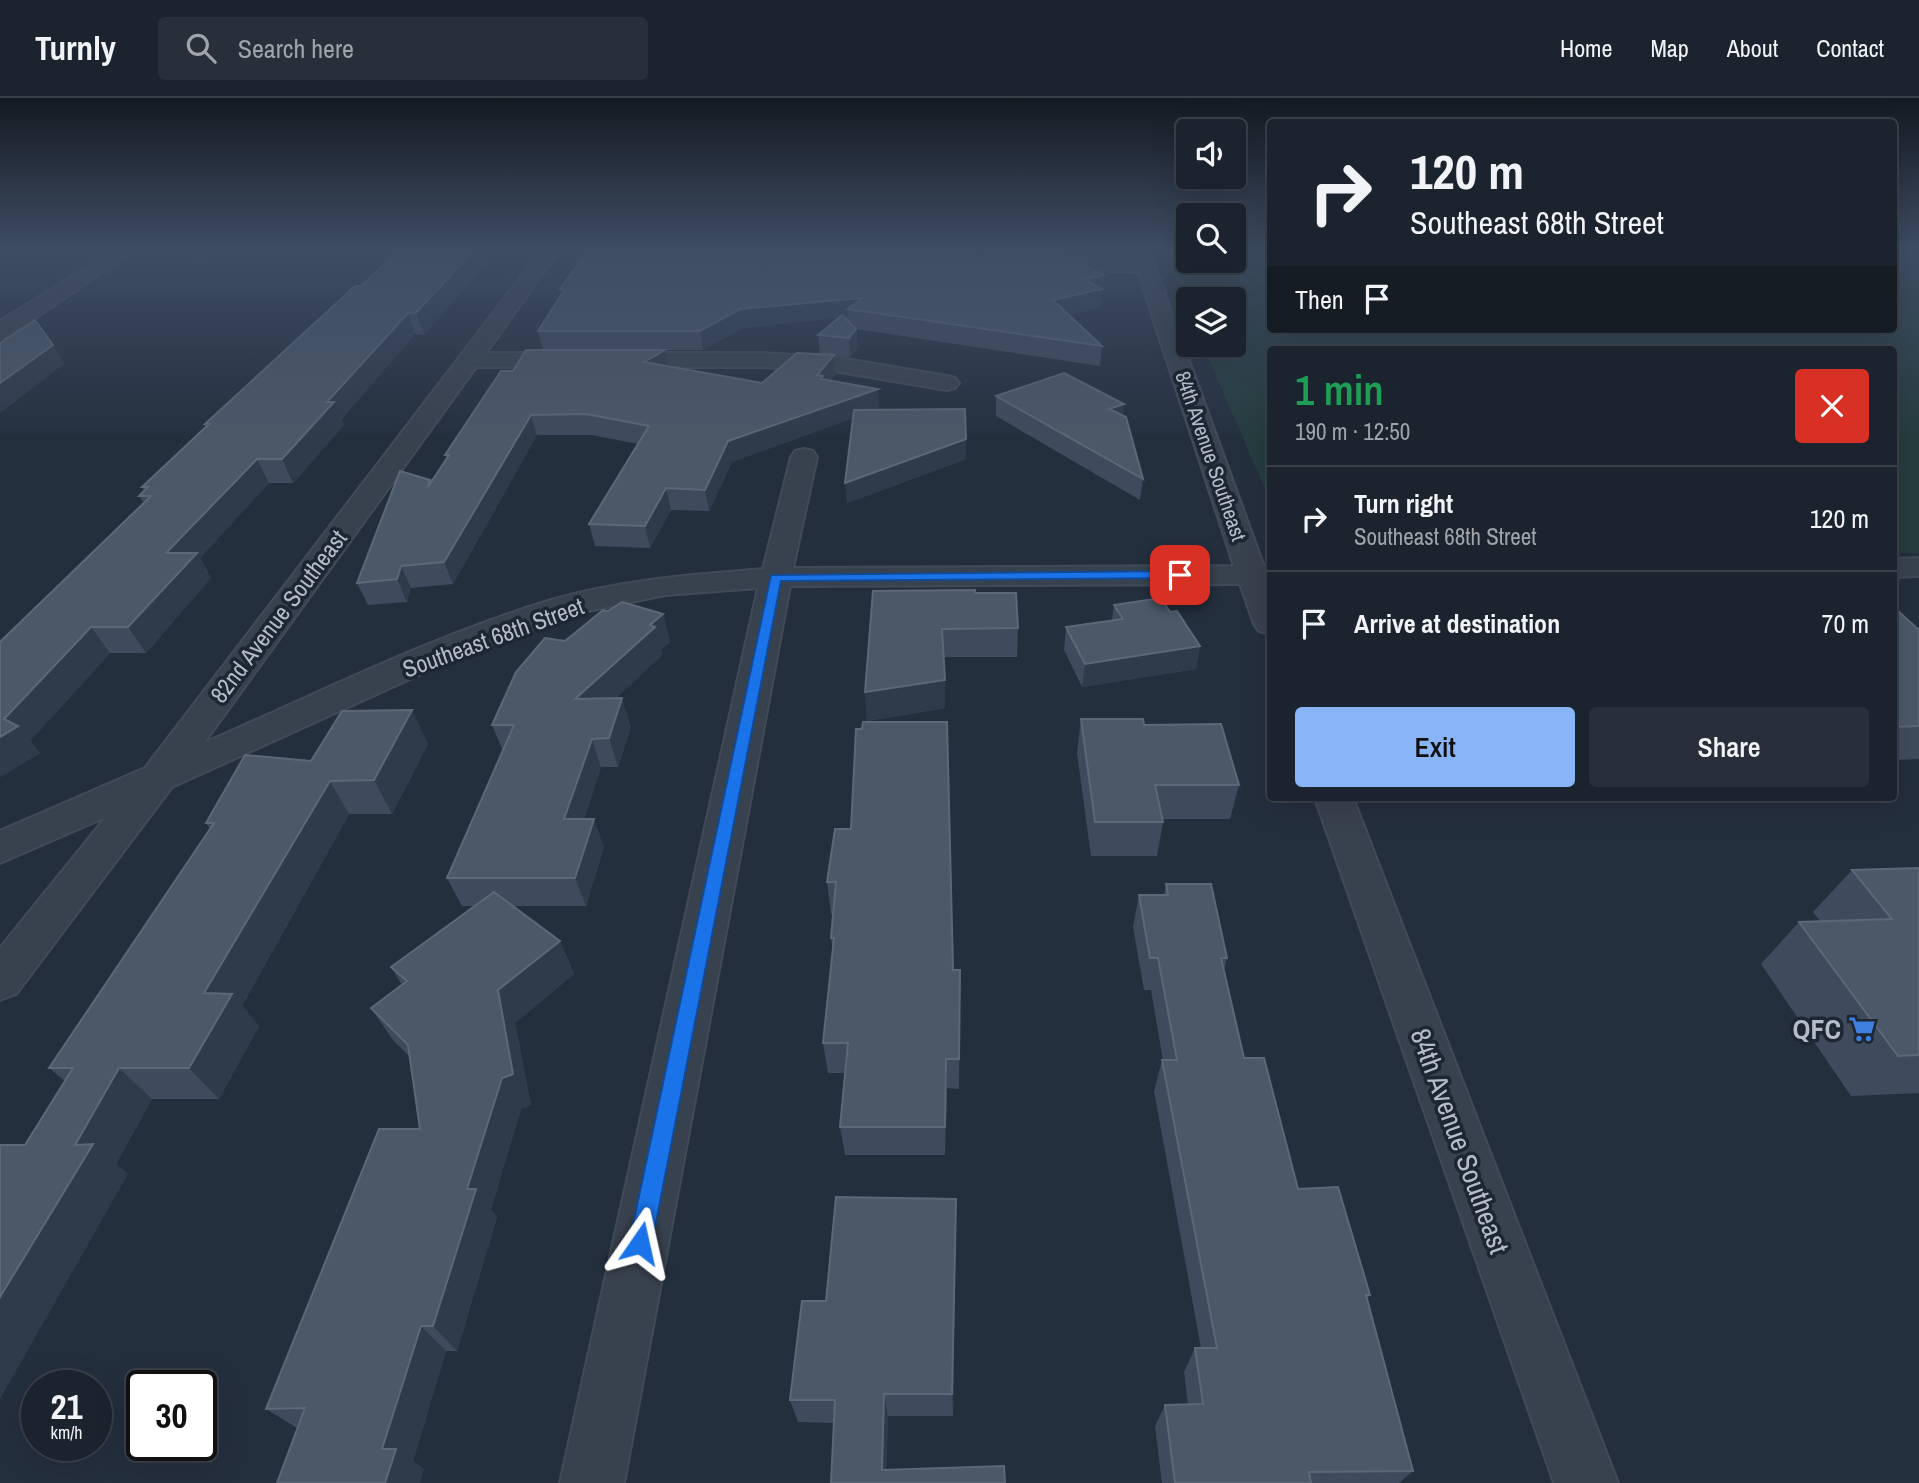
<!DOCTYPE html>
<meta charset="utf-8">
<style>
body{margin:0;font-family:"Archivo Narrow",sans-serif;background:#282f3a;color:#f1f3f6;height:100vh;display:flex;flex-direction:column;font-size:26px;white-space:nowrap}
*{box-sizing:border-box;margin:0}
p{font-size:23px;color:#a0a4aa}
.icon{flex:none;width:38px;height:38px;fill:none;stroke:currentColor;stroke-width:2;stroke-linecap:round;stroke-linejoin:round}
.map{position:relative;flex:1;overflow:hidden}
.drawer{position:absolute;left:1267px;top:248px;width:630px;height:455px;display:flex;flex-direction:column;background:#1b232e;border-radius:7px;box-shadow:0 7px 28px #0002,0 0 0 2px #39404a}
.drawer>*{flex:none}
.top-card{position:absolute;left:1267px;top:21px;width:630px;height:214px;border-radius:7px;box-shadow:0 7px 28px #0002,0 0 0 2px #39404a;background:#1b232e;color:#f1f3f6;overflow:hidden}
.fabs{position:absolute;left:1176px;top:21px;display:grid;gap:14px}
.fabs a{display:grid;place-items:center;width:70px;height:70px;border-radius:7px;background:#1b232e;box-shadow:0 7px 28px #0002,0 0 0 2px #39404a;font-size:35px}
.speed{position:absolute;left:21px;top:1272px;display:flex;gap:14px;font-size:35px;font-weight:700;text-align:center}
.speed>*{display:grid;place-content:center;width:91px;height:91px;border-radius:50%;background:#1b232e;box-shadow:0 7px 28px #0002,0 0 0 2px #39404a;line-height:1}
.speed small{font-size:18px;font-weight:400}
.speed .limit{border:4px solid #111;border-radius:10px;background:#fff;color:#111}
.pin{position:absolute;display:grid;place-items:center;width:60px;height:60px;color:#fff;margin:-30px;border-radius:14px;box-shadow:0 4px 10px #0006}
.me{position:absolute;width:77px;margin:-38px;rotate:11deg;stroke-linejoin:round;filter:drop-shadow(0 0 5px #0008)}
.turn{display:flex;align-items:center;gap:24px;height:147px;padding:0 28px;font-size:32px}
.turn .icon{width:91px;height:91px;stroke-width:2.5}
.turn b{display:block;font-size:49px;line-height:60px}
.then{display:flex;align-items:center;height:66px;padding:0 28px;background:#0003;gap:14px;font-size:26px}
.round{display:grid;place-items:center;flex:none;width:74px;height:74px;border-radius:7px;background:#282f3a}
.summary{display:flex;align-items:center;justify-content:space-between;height:119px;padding:0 28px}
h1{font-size:42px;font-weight:600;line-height:52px;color:#1e9e55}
.cta{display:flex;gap:14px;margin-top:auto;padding:14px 28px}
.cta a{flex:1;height:80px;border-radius:7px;background:#8ab4f8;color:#111;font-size:28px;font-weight:600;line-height:80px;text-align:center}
.cta a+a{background:#282f3a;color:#f1f3f6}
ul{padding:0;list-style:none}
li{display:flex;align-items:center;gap:21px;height:105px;padding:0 28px;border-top:2px solid #39404a}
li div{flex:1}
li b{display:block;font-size:26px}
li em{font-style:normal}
header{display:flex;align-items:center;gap:42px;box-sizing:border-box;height:98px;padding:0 35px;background:#1b232e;border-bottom:2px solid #39404a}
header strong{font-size:33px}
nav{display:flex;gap:38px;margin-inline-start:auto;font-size:24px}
.search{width:490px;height:63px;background:#282f3a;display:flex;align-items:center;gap:18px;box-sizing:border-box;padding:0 24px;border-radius:7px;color:#a0a4aa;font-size:26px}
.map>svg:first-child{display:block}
.green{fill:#263c3f}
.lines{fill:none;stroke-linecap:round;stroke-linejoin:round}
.minor-casing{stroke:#414a57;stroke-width:4}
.tertiary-casing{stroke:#414a57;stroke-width:4}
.minor{fill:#38414e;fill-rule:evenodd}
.tertiary{fill:#38414e;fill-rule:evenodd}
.wall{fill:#3f4b5c;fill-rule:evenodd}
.shaded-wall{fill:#2f3b4b}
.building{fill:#4b5868;stroke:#5c6777;stroke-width:2}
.route{fill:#1a73e8;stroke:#114b97;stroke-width:2}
.labels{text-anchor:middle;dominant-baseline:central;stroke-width:7;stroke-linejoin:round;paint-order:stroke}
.far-street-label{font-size:21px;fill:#b4bcc9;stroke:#1d2633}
.street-label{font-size:24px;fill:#b4bcc9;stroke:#1d2633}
.near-poi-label{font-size:28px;font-weight:bold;fill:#b4bcc9;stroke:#1d2633;text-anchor:end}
.near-street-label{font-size:28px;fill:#b4bcc9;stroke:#1d2633}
</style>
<header>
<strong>Turnly</strong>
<div class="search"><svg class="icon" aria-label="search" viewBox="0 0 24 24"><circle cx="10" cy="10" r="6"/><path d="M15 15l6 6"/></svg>Search here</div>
<nav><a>Home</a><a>Map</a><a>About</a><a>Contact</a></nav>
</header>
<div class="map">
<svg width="1919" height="1385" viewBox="0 0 1919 1385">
<rect width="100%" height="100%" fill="#242f3e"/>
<!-- green -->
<path class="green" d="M 1161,150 L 1188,150 L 1188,163 L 1234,163 L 1234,150 L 1270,150 L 1270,231 L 1894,231 L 1894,150 L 1919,150 L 1919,455 L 1894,455 L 1894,252 L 1270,252 L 1270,403 L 1203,247 L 1234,247 L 1234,201 L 1188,201 L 1188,212 Z"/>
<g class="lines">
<defs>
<g id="minor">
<path d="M 118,150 L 139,150 L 8,238 L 0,240 L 0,223 Z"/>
<path d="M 543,150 L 561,150 L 486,255 L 762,255 L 840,260 L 947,278 L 955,280 L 959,285 L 955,290 L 947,292 L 840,274 L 762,269 L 476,269 L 204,645 C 317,596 430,539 548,503 C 618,482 690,477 763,471 L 791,359 L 795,353 L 804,351 L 813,353 L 817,359 L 793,470 L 1234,468 L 1138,174 L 1016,168 L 934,156 L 927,154 L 925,150 L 970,150 L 1016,156 L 1134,163 L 1130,150 L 1148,150 L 1267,477 L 1263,484 L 1252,486 L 790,488 L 624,1385 L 560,1385 L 758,490 L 665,497 L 569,517 L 454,561 L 172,689 L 16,896 L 0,902 L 0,850 L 106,719 L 0,765 L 0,733 L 145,670 Z"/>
</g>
<g id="tertiary">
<path d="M 1919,460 L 1919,478 L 1894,479 L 1894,461 Z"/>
<path d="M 1252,468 L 1270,468 L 1270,536 L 1259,533 L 1254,526 L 1237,477 L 1241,470 Z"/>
<path d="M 1315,700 L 1353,700 L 1618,1385 L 1554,1385 Z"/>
</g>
</defs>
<!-- minor casing -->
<use href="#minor" class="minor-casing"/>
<!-- tertiary casing -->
<use href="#tertiary" class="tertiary-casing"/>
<!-- minor -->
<use href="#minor" class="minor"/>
<!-- tertiary -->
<use href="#tertiary" class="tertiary"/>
</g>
<!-- wall -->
<g class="wall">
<path d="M 187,150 L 225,150 L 199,168 Z"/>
<path d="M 402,150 L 500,150 L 424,237 L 415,236 L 341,322 L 344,327 L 293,385 L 269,385 L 200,460 L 211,480 L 146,555 L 110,555 L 30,643 L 40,655 L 0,679 L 0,544 L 144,405 L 139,398 L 144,393 L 142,389 L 206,329 L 205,326 L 361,188 Z"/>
<path d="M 998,150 L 1069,150 L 1067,156 L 1065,156 L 1104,177 L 1101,209 L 1068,217 L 1102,248 L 1100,268 L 856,231 L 858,250 L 850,259 L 834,258 L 836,276 L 831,282 L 879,311 L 876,312 L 966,361 L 847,405 L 853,320 L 732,364 L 709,413 L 671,412 L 650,450 L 595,448 L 589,426 L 638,346 L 592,337 L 537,337 L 453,486 L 411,490 L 407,504 L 368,507 L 357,485 L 430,382 L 430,384 L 447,361 L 445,357 L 513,273 L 543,252 L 538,233 L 561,197 L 560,191 L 987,160 ZM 837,220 L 818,237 L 820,256 L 762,285 L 668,268 L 665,252 L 703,252 L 743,230 Z"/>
<path d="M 996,298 L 1123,318 L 1143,381 L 1140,402 L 996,318 Z"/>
<path d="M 975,495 L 1018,530 L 1017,559 L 944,559 L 945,610 L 867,623 L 865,594 Z"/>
<path d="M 1114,507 L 1170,514 L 1200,548 L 1196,571 L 1082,589 L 1064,552 L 1066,529 L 1112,522 Z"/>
<path d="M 608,513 L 663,516 L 670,544 L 661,552 L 662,557 L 616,600 L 631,629 L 618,669 L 601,669 L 584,721 L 604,749 L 586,808 L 513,808 L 560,843 L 574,876 L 515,925 L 531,1007 L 521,1011 L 491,1111 L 497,1119 L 457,1253 L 446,1253 L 413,1363 L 424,1371 L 297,1330 L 266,1311 L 420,1031 L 410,959 L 393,942 L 371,910 L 402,887 L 391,869 L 474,808 L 462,808 L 447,780 L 503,653 L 492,627 L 565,543 Z"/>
<path d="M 1894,513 L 1919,532 L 1919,661 L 1894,662 Z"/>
<path d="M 1081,621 L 1144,627 L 1239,687 L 1230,721 L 1162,721 L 1163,724 L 1157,758 L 1091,758 L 1077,655 Z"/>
<path d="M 428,646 L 392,716 L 349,716 L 242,908 L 259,928 L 219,1001 L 152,1001 L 116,1066 L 128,1076 L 25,1047 L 65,983 L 49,970 L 210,731 L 206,725 L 311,663 Z"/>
<path d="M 835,731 L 953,872 L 960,903 L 959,991 L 947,990 L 945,1057 L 845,1057 L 840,1029 L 845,975 L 828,975 L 823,945 L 833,854 L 831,840 L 833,816 L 831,816 L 827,784 Z"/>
<path d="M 1919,770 L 1919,995 L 1851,998 L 1761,866 L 1799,824 L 1820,823 L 1813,814 L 1852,772 Z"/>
<path d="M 1166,786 L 1227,860 L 1224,872 L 1244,960 L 1298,1091 L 1370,1197 L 1367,1201 L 1413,1373 L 1399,1385 L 1162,1385 L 1155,1328 L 1165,1307 L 1188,1306 L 1184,1274 L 1195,1250 L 1201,1250 L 1154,993 L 1162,962 L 1163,962 L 1151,892 L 1144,892 L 1133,829 L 1139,797 L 1164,797 Z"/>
<path d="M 956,1101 L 953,1318 L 888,1318 L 886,1372 L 831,1385 L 834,1325 L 798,1324 L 790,1302 L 826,1203 Z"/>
</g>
<!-- shaded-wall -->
<g class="shaded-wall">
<path d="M 191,150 L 225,150 L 199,168 Z"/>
<path d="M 476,150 L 500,150 L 424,237 L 416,215 Z"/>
<path d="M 1104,177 L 1101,209 L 1052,221 L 1053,202 L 1085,181 Z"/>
<path d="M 862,200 L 848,211 L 848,219 L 743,230 L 703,252 L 700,233 L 740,211 Z"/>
<path d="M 408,215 L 415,236 L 341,322 L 344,327 L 293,385 L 282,361 L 327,304 Z"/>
<path d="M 856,231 L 858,250 L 850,259 L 849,240 Z"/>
<path d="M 53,247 L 64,266 L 0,315 L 0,285 Z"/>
<path d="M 665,252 L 669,272 L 644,264 Z"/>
<path d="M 834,257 L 836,276 L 824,290 L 817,277 Z"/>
<path d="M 878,291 L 879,311 L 732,364 L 709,413 L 705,392 L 728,343 Z"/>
<path d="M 1124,306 L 1122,326 L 1109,311 Z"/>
<path d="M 531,317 L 537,337 L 453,486 L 444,464 Z"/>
<path d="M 966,341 L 966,361 L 847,405 L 845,385 Z"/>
<path d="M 257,361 L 269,385 L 200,460 L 211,480 L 146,555 L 128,529 L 166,455 Z"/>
<path d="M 666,390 L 671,412 L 650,450 L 645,428 Z"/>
<path d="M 401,468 L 411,490 L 407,504 L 397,481 Z"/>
<path d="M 663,516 L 670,544 L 661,552 L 662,557 L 585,629 L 575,601 L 650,527 Z"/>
<path d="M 91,529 L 110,555 L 30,643 L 40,655 L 0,679 L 0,639 L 4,621 Z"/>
<path d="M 1200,548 L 1196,571 L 1082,589 L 1085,566 Z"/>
<path d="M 945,582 L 945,610 L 867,623 L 865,594 Z"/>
<path d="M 622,600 L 631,629 L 618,669 L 609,640 Z"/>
<path d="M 412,612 L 428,646 L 392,716 L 374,682 Z"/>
<path d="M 592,641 L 601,669 L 575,749 L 564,721 Z"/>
<path d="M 330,683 L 349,716 L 242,908 L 259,928 L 219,1001 L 189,970 L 204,895 Z"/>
<path d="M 594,721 L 604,749 L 586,808 L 575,780 Z"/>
<path d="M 560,843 L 574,876 L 515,925 L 531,1007 L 521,1011 L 491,1111 L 497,1119 L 457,1253 L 433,1228 L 467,1091 L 498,892 Z"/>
<path d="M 946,961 L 947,990 L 945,1057 L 945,1029 Z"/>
<path d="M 119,970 L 152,1001 L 116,1066 L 128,1076 L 0,1301 L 0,1199 L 75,1047 Z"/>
<path d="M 956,1101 L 956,1130 L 953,1318 L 952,1296 Z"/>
<path d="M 421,1228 L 446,1253 L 413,1363 L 424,1371 L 420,1385 L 385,1385 L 382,1351 Z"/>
<path d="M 884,1296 L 888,1318 L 886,1385 L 882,1372 Z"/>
</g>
<!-- building -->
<g class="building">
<path d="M 402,150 L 476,150 L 416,215 L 408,215 L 327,304 L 334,304 L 282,361 L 257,361 L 166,455 L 197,455 L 128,529 L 91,529 L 4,621 L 18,628 L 0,639 L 0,544 L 151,398 L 139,398 L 148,389 L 142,389 L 209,326 L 205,326 L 355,188 L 361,188 Z"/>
<path d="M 589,150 L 925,150 L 987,160 L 991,150 L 1063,155 L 1104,177 L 1085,181 L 1102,191 L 1053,202 L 1102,248 L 848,211 L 862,200 L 740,211 L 700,233 L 538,233 L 565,191 L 560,191 Z"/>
<path d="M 842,217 L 856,231 L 849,240 L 818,237 Z"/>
<path d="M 35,222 L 53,247 L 0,285 L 0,245 Z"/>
<path d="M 526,252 L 665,252 L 644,264 L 762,285 L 797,255 L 834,257 L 817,277 L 823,278 L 821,281 L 878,291 L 728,343 L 705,392 L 666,390 L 645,428 L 589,426 L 649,328 L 586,316 L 531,317 L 444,464 L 401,468 L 397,481 L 357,485 L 400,373 L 430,382 L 428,389 L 449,357 L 445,357 L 501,273 L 513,273 Z"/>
<path d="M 1064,275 L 1124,306 L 1109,311 L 1126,319 L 1143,381 L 996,298 Z"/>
<path d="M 965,311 L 966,341 L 845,385 L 854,312 Z"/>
<path d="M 975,492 L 975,495 L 1016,495 L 1018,530 L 942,531 L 945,582 L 865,594 L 873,493 Z"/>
<path d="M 1161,500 L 1170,514 L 1177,513 L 1200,548 L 1085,566 L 1066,529 L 1123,521 L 1114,507 Z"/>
<path d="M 622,504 L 663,516 L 650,527 L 655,529 L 575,601 L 622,600 L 609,640 L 592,641 L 564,721 L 594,721 L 575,780 L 447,780 L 514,627 L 492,627 L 516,574 L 545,540 L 565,543 L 603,512 L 608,513 Z"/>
<path d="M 1894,513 L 1898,513 L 1919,532 L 1919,628 L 1894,629 Z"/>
<path d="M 412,612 L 374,682 L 330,683 L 204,895 L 232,896 L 189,970 L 119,970 L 75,1047 L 93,1046 L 0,1199 L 0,1047 L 25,1047 L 73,970 L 49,970 L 214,725 L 206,725 L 245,657 L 311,663 L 342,613 Z"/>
<path d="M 1081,621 L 1143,621 L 1144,627 L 1221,626 L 1239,687 L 1155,687 L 1163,724 L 1095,724 Z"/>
<path d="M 863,624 L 947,624 L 953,872 L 960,872 L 959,961 L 946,961 L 945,1029 L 840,1029 L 848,945 L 823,945 L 834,840 L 831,840 L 836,784 L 827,784 L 835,731 L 851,731 L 856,631 L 862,631 Z"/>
<path d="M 1919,770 L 1919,957 L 1898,958 L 1799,824 L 1892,821 L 1852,772 Z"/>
<path d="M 1166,786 L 1211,786 L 1227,860 L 1221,860 L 1244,960 L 1264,960 L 1298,1091 L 1338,1089 L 1370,1197 L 1366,1197 L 1413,1373 L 1309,1374 L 1311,1385 L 1175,1385 L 1165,1307 L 1203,1306 L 1195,1250 L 1217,1250 L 1162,962 L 1177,962 L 1158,860 L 1150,860 L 1139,797 L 1168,797 Z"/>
<path d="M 494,794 L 560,843 L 498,892 L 513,976 L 502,980 L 467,1091 L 476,1091 L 433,1228 L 421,1228 L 382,1351 L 396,1351 L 385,1385 L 277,1385 L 305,1310 L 266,1311 L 379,1031 L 420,1031 L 408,947 L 371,910 L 407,883 L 391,869 Z"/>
<path d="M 836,1099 L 956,1101 L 952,1296 L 884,1296 L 882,1372 L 1004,1368 L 1005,1385 L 831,1385 L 835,1302 L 790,1302 L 802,1203 L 826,1203 Z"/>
</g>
<!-- sky -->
<linearGradient id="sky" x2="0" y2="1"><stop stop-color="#141a22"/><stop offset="0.44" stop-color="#3f4d63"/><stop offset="1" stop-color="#3f4d63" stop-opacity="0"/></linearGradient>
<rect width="1919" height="343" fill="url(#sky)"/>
<!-- route -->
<path class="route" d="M 1180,473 L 1184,474 L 1184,480 L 781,483 L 652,1145 L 649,1153 L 640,1157 L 632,1153 L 629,1145 L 771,477 Z"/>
<!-- icons -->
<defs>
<symbol id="supermarket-bare" viewBox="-9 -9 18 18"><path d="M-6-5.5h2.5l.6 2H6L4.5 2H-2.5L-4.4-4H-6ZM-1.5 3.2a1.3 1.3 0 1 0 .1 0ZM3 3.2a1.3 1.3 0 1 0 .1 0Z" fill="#3f7fe0" stroke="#1d2633" stroke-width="2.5" paint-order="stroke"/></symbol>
</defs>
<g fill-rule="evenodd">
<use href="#supermarket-bare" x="1843" y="912" width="38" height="38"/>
</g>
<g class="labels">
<!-- far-street labels -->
<g class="far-street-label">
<text transform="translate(1211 358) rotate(71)">84th Avenue Southeast</text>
</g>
<!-- street labels -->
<g class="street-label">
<text transform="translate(278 518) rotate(-53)">82nd Avenue Southeast</text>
<text transform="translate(493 539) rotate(-20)">Southeast 68th Street</text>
</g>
<!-- near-poi labels -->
<g class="near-poi-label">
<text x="1841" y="931">QFC</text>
</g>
<!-- near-street labels -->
<g class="near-street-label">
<text transform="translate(1460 1043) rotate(70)">84th Avenue Southeast</text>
</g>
</g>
</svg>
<div class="fabs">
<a><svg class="icon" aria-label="sound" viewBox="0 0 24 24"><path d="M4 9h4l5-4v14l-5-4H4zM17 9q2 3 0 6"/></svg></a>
<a><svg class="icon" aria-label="search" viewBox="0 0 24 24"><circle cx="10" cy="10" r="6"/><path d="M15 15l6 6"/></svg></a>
<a><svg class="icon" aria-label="layers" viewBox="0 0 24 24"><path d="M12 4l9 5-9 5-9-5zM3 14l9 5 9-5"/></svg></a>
</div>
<div class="speed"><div>21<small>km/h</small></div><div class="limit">30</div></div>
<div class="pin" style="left:1180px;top:477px;background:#d93025"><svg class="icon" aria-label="arrive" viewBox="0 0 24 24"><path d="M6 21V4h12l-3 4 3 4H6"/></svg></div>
<svg class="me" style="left:640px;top:1145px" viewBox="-20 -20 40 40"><path d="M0-17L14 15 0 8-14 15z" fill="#1a73e8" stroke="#fff" stroke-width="4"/></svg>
<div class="top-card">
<div class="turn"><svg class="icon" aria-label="right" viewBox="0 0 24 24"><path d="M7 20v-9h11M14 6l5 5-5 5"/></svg><div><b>120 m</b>Southeast 68th Street</div></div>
<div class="then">Then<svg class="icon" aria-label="arrive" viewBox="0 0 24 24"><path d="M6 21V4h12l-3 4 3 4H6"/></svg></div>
</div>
<section class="drawer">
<div class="summary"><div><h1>1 min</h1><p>190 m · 12:50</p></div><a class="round" style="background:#d93025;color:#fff"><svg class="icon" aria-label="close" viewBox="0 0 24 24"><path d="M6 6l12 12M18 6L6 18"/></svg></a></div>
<ul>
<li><svg class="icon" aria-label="right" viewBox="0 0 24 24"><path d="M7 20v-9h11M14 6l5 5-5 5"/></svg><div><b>Turn right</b><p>Southeast 68th Street</p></div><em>120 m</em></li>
<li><svg class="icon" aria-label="arrive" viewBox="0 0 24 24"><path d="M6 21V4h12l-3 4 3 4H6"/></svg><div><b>Arrive at destination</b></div><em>70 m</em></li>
</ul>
<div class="cta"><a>Exit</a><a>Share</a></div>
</section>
</div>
